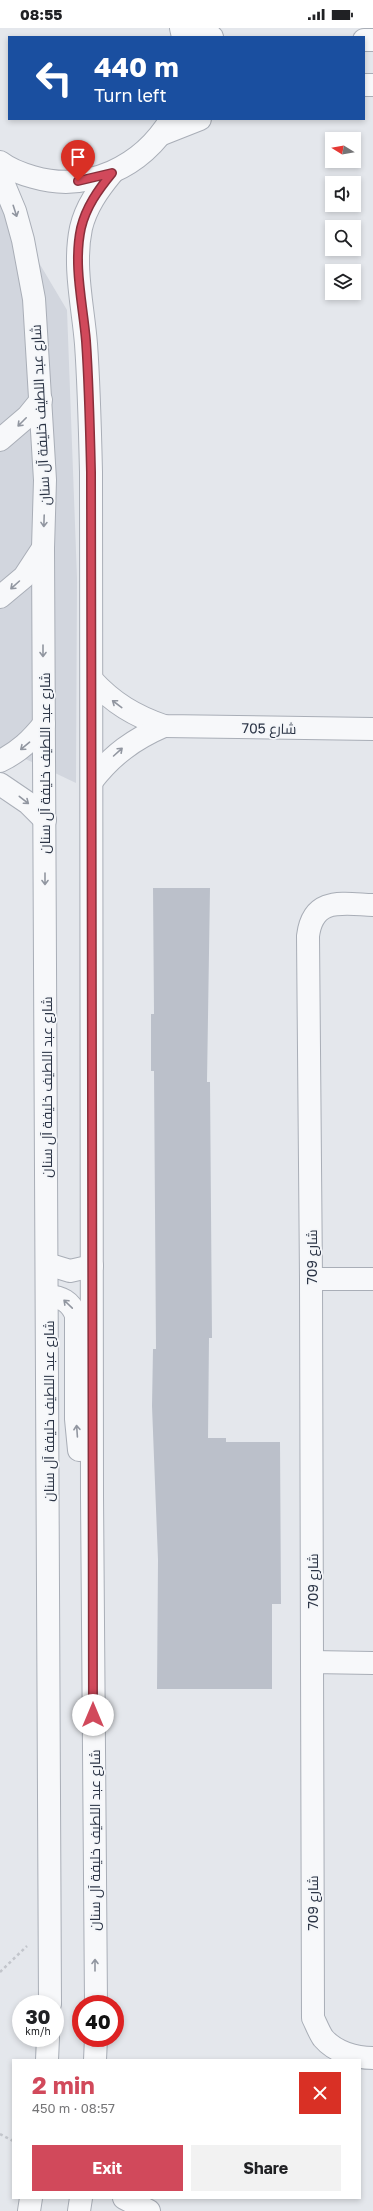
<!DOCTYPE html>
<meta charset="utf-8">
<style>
body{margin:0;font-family:"Golos Text",Cairo,sans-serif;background:#f2f2f2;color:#202124;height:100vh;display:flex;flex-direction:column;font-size:15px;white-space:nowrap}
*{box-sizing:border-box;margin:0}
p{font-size:13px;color:#757577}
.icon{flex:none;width:22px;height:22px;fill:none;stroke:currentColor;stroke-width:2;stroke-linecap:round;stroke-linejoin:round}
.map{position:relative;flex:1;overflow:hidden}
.panel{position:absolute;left:12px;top:2031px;width:349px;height:140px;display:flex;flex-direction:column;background:#fff;border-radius:0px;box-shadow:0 2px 6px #0003}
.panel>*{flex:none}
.banner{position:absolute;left:8px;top:8px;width:357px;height:84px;border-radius:0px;box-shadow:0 2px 6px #0003;background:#1a4fa0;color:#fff;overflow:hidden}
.needle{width:26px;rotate:281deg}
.buttons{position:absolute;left:325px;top:104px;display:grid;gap:8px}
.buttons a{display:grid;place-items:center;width:36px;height:36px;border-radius:0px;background:#fff;box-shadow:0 2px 6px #0003;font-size:20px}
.speed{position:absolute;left:12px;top:1967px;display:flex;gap:8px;font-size:20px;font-weight:700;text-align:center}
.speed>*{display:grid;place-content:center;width:52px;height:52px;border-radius:50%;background:#fff;box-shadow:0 2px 6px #0003;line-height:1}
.speed small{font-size:10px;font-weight:400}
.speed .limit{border:6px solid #d22;background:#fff;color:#111}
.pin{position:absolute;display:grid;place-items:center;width:34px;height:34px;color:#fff;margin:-41px -17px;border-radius:50% 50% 50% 0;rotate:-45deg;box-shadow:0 0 4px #0007}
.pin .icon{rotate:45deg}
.me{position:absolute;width:44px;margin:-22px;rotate:0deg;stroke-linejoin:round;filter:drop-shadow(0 0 3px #0008)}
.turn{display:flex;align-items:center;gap:14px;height:84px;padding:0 20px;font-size:18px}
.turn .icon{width:52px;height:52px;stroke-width:2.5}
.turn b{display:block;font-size:28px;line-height:34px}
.round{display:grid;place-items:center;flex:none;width:42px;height:42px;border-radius:0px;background:#f2f2f2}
.summary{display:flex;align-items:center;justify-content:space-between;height:68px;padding:0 20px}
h1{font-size:24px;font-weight:700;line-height:30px;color:#d1495b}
.button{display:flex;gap:8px;margin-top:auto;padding:8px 20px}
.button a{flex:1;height:46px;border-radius:0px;background:#d1495b;color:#fff;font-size:16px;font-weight:700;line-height:46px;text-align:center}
.button a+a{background:#f2f2f2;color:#202124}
.status{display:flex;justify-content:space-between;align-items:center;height:28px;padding:0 20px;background:#fff;direction:ltr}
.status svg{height:11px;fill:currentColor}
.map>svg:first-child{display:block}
.built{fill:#d2d6de}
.building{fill:#bbc0ca}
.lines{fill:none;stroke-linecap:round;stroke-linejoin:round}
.minor-casing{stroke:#a9aeb7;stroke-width:24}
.path{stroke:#c2c5cb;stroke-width:2.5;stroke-dasharray:3 3;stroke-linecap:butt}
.minor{stroke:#f7f8fa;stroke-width:22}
.oneway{stroke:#9196a0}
.route-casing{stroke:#882f3b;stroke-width:10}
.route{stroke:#d1495b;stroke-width:7}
.labels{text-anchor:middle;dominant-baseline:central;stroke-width:3.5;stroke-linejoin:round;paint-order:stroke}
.street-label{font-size:14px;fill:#2b3445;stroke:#f4f6f9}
</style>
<div class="status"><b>08:55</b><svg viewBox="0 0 49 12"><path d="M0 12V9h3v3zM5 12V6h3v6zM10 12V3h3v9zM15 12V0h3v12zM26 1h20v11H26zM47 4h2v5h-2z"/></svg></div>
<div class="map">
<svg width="373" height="2183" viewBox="0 0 373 2183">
<rect width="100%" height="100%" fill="#e4e7ec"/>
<!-- built -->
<path class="built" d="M 0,169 L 67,282 L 77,550 L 76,755 L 15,726 L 0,733 Z"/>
<!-- building -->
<path class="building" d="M 153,860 L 210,860 L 207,1054 L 210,1054 L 212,1310 L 209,1310 L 208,1410 L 226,1410 L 226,1414 L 280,1414 L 281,1576 L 272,1576 L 272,1661 L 157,1661 L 158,1532 L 152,1378 L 153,1321 L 156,1321 L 154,1043 L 151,1043 L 151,986 L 154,986 Z"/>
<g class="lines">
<defs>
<g id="minor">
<path d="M 181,0 L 183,9"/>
<path d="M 198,0 L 212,9"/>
<path d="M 364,12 L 373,12"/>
<path d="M 364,57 L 373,57"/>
<path d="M 162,106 L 200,91"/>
<path d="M 0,134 C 9,141 22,146 33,149 C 88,165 142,139 171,91"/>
<path d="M 0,147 L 15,183 L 23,212 L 34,271 L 45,452 L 43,520 L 50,1976"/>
<path d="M 0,412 L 28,388 L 41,372"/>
<path d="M 0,569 L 24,549 L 43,520"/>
<path d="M 92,652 C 113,675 135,688 164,698 L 373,701"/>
<path d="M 0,733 C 19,724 31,712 44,696"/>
<path d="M 92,753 C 112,727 134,711 164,698"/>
<path d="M 0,756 L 28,775 L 45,792"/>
<path d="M 47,1236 L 70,1243 L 92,1238"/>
<path d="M 311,1251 L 373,1251"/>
<path d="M 47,1268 C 62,1269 70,1273 76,1287 L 76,1391 L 79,1422"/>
<path d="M 312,1634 L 311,1251 L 308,908 C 313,868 343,876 373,877"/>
<path d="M 373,1635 L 312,1634 L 313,1990 C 316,1996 319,2004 323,2010 C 335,2024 355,2030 373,2030"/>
<path d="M 96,1976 L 92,1468 L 91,444 C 90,401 89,358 86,316 C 83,278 73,238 81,200 C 86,179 98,162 112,145"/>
<path d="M 47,2032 L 48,2010"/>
<path d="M 95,2032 L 96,2010"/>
<path d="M 124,2170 L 149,2183"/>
<path d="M 29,2183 L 31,2170"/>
<path d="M 79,2183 L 81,2170"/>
</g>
</defs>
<!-- minor casing -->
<use href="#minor" class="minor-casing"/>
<!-- path -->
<g class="path">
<path d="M 0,1944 L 27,1918"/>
<path d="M 0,2106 L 13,2113"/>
</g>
<!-- minor -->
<use href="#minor" class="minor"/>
</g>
<!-- one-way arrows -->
<defs><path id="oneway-shaft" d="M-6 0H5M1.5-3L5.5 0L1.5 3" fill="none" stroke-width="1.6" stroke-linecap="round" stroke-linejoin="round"/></defs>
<g class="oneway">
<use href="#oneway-shaft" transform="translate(15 183) rotate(72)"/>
<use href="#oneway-shaft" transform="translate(22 394) rotate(135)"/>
<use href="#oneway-shaft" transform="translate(44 493) rotate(92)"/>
<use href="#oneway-shaft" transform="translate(15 557) rotate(138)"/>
<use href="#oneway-shaft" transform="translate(43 623) rotate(90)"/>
<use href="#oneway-shaft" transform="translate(117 676) rotate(-143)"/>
<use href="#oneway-shaft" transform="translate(25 718) rotate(140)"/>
<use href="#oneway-shaft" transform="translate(118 724) rotate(-42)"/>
<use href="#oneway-shaft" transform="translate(24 772) rotate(38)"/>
<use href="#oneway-shaft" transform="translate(45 851) rotate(90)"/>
<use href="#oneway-shaft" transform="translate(68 1276) rotate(-136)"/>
<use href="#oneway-shaft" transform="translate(77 1403) rotate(-94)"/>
<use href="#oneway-shaft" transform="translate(95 1937) rotate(-90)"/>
</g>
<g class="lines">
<defs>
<path id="route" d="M 78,153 L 112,145 C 98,162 86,179 81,200 C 73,237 83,276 86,313 C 89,356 90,400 91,444 L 93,1687"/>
</defs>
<!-- route casing -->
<use href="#route" class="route-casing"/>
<!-- route -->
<use href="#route" class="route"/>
</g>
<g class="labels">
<!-- street labels -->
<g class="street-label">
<text transform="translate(40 387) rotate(-93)">شارع عبد اللطيف خليفة آل سنان</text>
<text transform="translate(269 700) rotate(1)">شارع 705</text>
<text transform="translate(44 735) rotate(-90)">شارع عبد اللطيف خليفة آل سنان</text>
<text transform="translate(46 1059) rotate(-90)">شارع عبد اللطيف خليفة آل سنان</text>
<text transform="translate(311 1229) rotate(-90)">شارع 709</text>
<text transform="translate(48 1383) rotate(-90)">شارع عبد اللطيف خليفة آل سنان</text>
<text transform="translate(312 1553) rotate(-90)">شارع 709</text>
<text transform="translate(94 1812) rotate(-90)">شارع عبد اللطيف خليفة آل سنان</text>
<text transform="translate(312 1875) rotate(-90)">شارع 709</text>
</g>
</g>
</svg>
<div class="buttons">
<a><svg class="needle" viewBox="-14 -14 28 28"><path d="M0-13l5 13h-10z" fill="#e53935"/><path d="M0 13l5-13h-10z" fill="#757577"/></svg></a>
<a><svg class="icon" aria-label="sound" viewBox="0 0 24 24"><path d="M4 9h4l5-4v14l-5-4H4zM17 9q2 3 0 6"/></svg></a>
<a><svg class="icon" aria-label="search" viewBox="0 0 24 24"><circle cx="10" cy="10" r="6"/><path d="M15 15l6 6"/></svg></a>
<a><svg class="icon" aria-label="layers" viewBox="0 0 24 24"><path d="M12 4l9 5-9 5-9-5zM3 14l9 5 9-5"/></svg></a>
</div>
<div class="speed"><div>30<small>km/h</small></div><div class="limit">40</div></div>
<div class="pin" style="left:78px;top:153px;background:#d93025"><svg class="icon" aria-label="arrive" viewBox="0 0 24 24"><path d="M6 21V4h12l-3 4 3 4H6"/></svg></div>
<svg class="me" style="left:93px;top:1687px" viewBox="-20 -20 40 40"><circle r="19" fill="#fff"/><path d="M0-13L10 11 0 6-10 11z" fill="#d1495b"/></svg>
<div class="banner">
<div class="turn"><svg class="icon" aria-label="left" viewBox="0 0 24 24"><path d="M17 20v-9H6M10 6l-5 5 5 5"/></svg><div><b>440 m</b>Turn left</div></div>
</div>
<section class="panel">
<div class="summary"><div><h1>2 min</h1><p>450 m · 08:57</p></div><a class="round" style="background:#d93025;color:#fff"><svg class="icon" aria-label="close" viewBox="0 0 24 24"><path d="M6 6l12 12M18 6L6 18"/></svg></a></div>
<div class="button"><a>Exit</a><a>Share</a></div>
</section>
</div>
